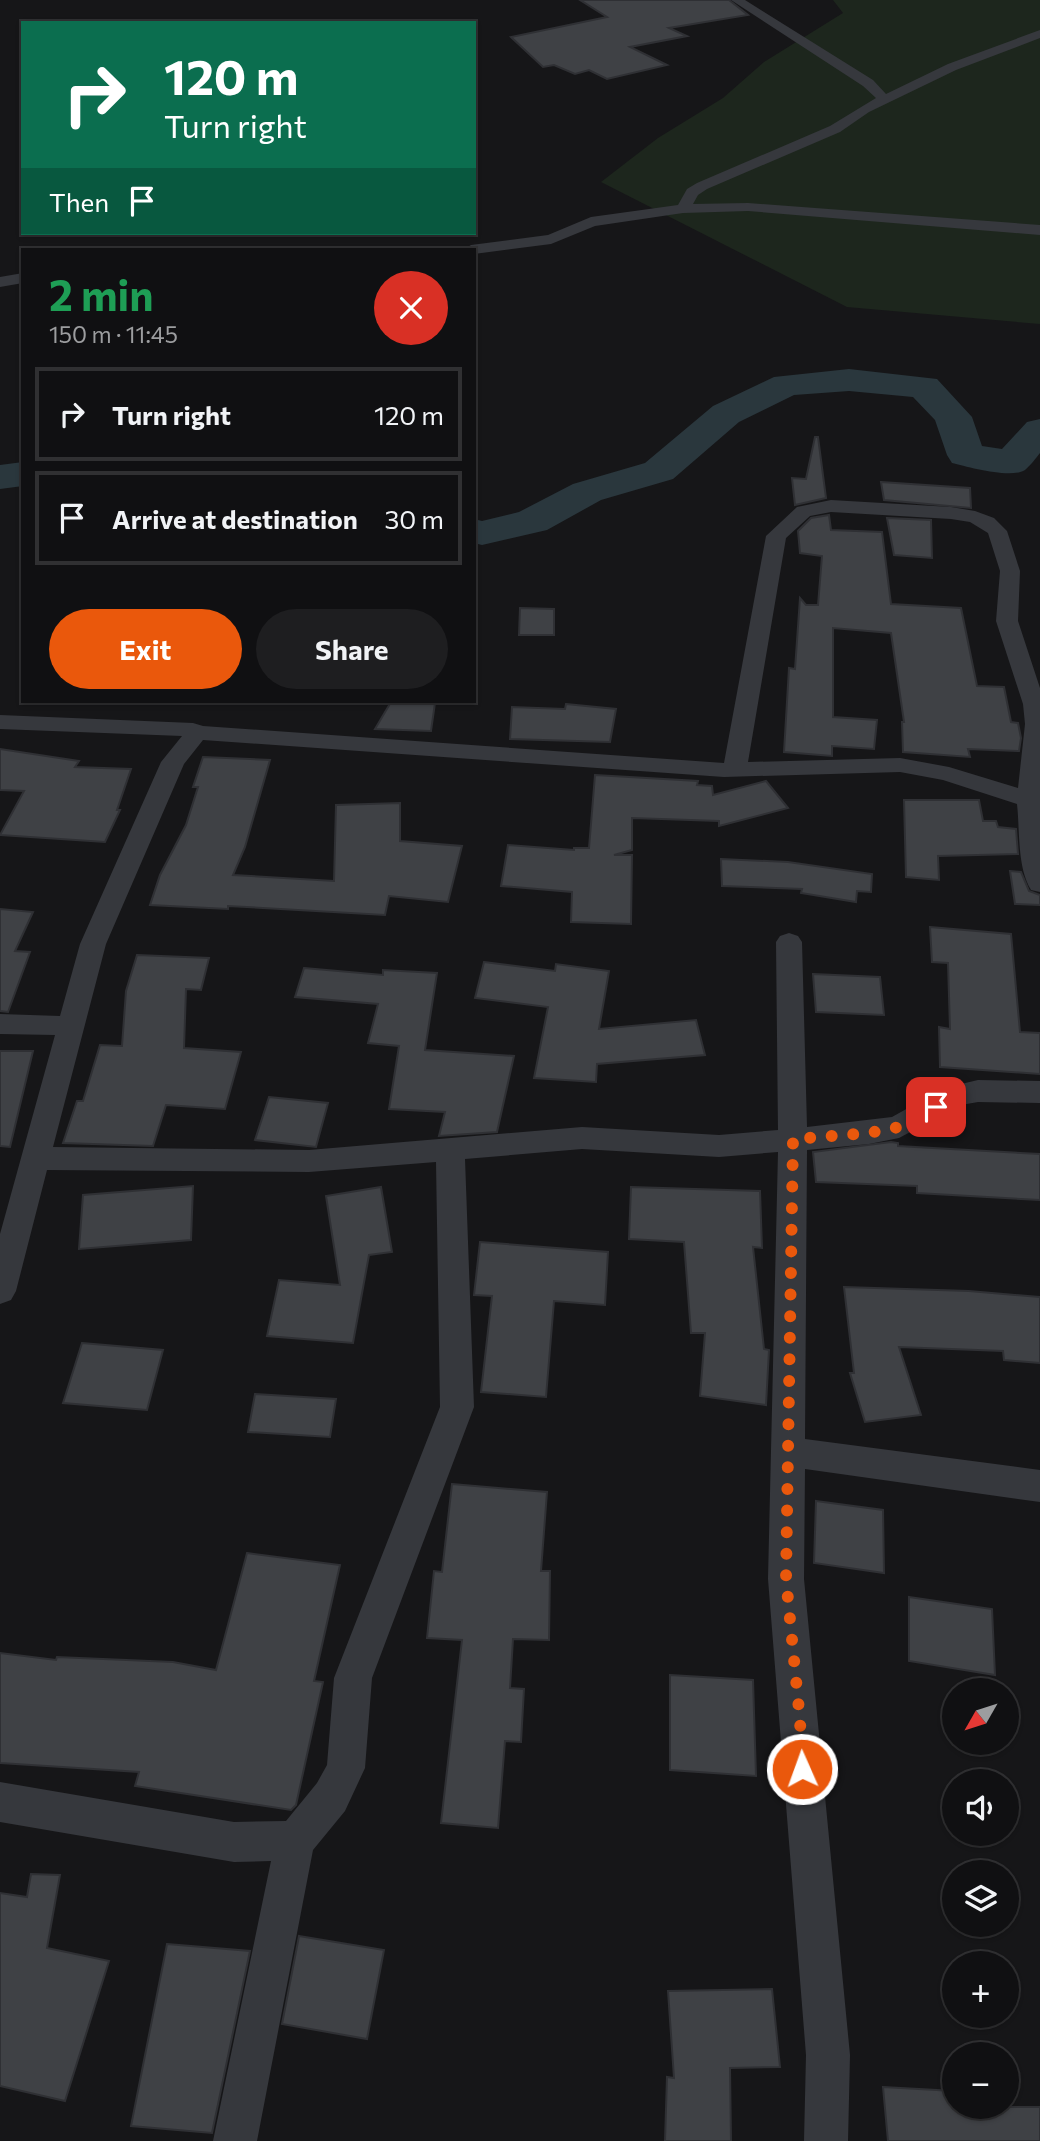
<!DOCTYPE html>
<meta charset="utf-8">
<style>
body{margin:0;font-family:Commissioner,sans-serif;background:#1e1e20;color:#f1f3f6;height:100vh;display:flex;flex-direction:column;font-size:26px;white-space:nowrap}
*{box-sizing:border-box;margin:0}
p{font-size:23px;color:#9c9d9f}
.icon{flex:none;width:38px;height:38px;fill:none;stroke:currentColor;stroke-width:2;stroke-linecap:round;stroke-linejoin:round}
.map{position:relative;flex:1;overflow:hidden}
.sheet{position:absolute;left:21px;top:248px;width:455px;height:455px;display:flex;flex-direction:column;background:#101012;border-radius:0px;box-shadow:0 2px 5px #0004,0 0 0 2px #303032}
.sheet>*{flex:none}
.guide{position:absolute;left:21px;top:21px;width:455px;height:214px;border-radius:0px;box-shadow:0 2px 5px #0004,0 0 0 2px #303032;background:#0b6e4f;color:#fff;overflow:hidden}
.needle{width:46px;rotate:231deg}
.controls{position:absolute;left:942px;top:1678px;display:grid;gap:14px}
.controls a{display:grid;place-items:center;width:77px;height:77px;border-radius:50%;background:#101012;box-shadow:0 2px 5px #0004,0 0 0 2px #303032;font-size:35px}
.pin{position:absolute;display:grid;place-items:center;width:60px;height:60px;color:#fff;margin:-30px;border-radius:14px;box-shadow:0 4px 10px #0006}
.me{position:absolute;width:77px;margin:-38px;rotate:358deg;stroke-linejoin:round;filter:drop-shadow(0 0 5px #0008)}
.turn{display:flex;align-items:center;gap:24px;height:147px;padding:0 28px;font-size:32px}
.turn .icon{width:91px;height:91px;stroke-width:2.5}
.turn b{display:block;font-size:49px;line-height:60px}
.then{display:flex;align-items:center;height:66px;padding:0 28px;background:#0003;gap:14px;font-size:26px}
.round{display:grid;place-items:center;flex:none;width:74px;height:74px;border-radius:37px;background:#1e1e20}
.headline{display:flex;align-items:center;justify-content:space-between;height:119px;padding:0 28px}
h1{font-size:42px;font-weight:700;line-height:52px;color:#1e9e55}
.cta{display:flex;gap:14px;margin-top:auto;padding:14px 28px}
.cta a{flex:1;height:80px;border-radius:42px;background:#ea580c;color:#fff;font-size:28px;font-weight:700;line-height:80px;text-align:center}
.cta a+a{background:#1e1e20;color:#f1f3f6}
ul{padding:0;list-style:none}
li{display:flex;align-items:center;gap:21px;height:94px;margin:0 14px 10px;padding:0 14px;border:4px solid #303032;border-radius:0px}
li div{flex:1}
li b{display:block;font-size:26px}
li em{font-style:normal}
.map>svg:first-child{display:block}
.green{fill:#1d261d}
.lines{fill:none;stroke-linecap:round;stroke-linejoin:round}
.river{fill:#2a373d;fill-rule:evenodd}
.building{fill:#3f4145;stroke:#2f3034;stroke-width:2}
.street{fill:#36383d;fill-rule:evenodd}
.route{stroke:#ea580c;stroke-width:12;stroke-dasharray:0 21.6}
</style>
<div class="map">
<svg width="1040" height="2141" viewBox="0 0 1040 2141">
<rect width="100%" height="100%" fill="#161618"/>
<!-- green -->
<path class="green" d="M 833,0 L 1040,0 L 1040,324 L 847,307 L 601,182 L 658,138 L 723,98 L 764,62 L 843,13 Z"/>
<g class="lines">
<!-- river -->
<g class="river">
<path d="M 849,369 L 937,379 L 972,417 L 982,446 L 1002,449 L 1027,422 L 1040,419 L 1040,453 C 1036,458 1030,466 1025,470 C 1011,479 968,467 952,463 L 947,455 L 935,420 L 913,397 L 849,391 L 794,395 L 739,422 L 673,479 L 601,500 L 547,530 L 482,545 L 474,543 L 474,519 L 482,521 L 519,512 L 573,484 L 645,463 L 713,406 L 774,377 Z"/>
<path d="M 23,462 L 23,486 L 0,489 L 0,465 Z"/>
</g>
</g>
<!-- building -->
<g class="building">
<path d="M 580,0 L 729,0 L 748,15 L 669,28 L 687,36 L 630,47 L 667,65 L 607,79 L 589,70 L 575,74 L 554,65 L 543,67 L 511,37 L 607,17 Z"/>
<path d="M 815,437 L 818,437 L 826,498 L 795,505 L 792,478 L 806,479 Z"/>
<path d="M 881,482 L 970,488 L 971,508 L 884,500 Z"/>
<path d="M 829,515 L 831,530 L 882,532 L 891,604 L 961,608 L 977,686 L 1004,687 L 1011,722 L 1018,723 L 1021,738 L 1019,751 L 968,749 L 970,757 L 903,752 L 902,722 L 904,722 L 891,633 L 833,628 L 833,717 L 877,720 L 874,749 L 832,746 L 832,756 L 784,752 L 789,668 L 795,669 L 800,598 L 806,605 L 818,605 L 822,556 L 800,553 L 798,531 L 811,518 Z"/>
<path d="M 887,518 L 931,520 L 932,558 L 894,555 Z"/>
<path d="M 520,608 L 554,609 L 554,635 L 519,635 Z"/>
<path d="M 391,702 L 435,703 L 431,731 L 375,729 Z"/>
<path d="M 566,704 L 616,709 L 610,742 L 510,739 L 512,707 L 565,709 Z"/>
<path d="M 0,749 L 79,761 L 75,767 L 131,769 L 117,810 L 120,810 L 105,842 L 0,835 L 24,791 L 0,790 Z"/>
<path d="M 203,757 L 270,760 L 245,847 L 233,875 L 334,881 L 336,805 L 400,803 L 400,841 L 462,846 L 448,902 L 389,896 L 385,915 L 228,906 L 228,909 L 150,905 L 160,875 L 186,825 L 198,787 L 193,787 Z"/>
<path d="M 595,775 L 698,781 L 697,785 L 712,786 L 713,795 L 766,781 L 788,808 L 719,826 L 719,821 L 632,818 L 632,850 L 614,855 L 632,855 L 631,924 L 571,922 L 572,892 L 501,886 L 508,845 L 574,850 L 574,848 L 589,848 Z"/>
<path d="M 904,800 L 979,800 L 983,821 L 996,821 L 998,827 L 1016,829 L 1018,854 L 938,856 L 939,880 L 906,877 Z"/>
<path d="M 721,859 L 788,862 L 872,874 L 871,892 L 857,891 L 856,902 L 801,893 L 802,889 L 722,886 Z"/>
<path d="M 1010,871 L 1021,872 L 1029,891 L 1040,895 L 1040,905 L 1015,904 Z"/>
<path d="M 0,909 L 33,912 L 15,951 L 30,952 L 8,1012 L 0,1011 Z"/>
<path d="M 930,927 L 1011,934 L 1020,1032 L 1040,1033 L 1040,1074 L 940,1067 L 939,1027 L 950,1029 L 948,963 L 932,962 Z"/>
<path d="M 137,955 L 209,958 L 201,990 L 186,989 L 184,1048 L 241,1052 L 225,1109 L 166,1105 L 153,1146 L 63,1143 L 77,1101 L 83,1101 L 100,1045 L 122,1046 L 126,991 Z"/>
<path d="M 484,962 L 555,971 L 556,964 L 609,971 L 599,1029 L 696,1020 L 705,1055 L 597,1064 L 596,1082 L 534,1078 L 548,1007 L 475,998 Z"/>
<path d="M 304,968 L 383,975 L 383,970 L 437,973 L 425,1050 L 514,1056 L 497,1132 L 439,1136 L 445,1112 L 389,1109 L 399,1046 L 368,1043 L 378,1004 L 295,997 Z"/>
<path d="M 813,974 L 880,977 L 884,1015 L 816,1012 Z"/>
<path d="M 0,1051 L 33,1051 L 10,1147 L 0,1146 Z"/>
<path d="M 269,1097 L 328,1103 L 316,1147 L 255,1140 Z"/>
<path d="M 891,1142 L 898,1143 L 898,1146 L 1040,1154 L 1040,1200 L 917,1193 L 917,1186 L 816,1182 L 813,1152 Z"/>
<path d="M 193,1186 L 191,1240 L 79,1249 L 83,1195 Z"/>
<path d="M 381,1187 L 392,1252 L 369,1255 L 353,1343 L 267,1336 L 279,1280 L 340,1285 L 326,1196 Z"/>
<path d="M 631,1187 L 760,1191 L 762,1248 L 753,1247 L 764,1349 L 769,1350 L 766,1405 L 700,1396 L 705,1333 L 691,1333 L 684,1242 L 629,1239 Z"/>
<path d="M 480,1242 L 608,1252 L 605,1305 L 554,1301 L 546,1397 L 481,1392 L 492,1296 L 474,1295 Z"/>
<path d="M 844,1287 L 969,1291 L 1040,1297 L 1040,1363 L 1004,1360 L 1003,1351 L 899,1347 L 921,1415 L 865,1422 L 850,1373 L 854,1373 Z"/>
<path d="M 82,1343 L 163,1350 L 147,1410 L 63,1403 Z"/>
<path d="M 255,1394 L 336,1399 L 330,1437 L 248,1432 Z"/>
<path d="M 452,1484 L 547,1492 L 541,1571 L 550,1571 L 549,1640 L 513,1639 L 510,1688 L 524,1689 L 521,1742 L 505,1741 L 498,1828 L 441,1823 L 462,1640 L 427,1638 L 434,1571 L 442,1572 Z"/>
<path d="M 816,1501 L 883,1510 L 884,1573 L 814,1563 Z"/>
<path d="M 247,1553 L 340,1565 L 314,1681 L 323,1682 L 296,1805 L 291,1810 L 135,1786 L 139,1772 L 0,1763 L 0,1653 L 56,1660 L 57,1657 L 173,1662 L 216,1670 Z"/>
<path d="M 909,1597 L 992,1609 L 995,1675 L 909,1661 Z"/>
<path d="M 670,1675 L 753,1680 L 756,1776 L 670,1770 Z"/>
<path d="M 31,1874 L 60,1875 L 47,1948 L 109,1961 L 65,2101 L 0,2086 L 0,1893 L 27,1897 Z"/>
<path d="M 299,1936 L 384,1950 L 367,2039 L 282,2024 Z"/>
<path d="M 167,1944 L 250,1951 L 212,2133 L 131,2126 Z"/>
<path d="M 772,1989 L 780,2067 L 730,2068 L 731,2141 L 665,2141 L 667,2077 L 674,2078 L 668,1991 Z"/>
<path d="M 883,2087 L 954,2091 L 954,2107 L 1040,2107 L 1040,2141 L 888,2141 Z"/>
</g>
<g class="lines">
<!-- street -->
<g class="street">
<path d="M 731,0 L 745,0 L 873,80 L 886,94 L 948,64 L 1040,30 L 1040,38 L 956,70 L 869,112 L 840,132 L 707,189 L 698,195 L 693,204 L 748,203 L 1040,225 L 1040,235 L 748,211 L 683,213 L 595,226 L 551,244 L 474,254 L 474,250 L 463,250 L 471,245 L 548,235 L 591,217 L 678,205 L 687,189 L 697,183 L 830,126 L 876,98 L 863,86 Z"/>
<path d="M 23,273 L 23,283 L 0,287 L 0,277 Z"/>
<path d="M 831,500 L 951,507 L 975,511 L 994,518 L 1007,531 L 1020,571 L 1018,621 L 1040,688 L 1040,892 L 1031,890 C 1017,867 1020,831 1017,804 L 943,780 L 900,772 L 724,777 L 203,740 L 184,764 L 106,944 L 53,1147 L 309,1150 L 582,1127 L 719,1135 L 778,1130 L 776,942 L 780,936 L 789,933 L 798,936 L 802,942 L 807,1127 L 892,1117 L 944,1088 L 978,1080 L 1040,1081 L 1040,1103 L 978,1102 L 961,1105 L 899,1138 L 869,1144 L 807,1150 L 805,1439 L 1040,1470 L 1040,1502 L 805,1469 L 804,1579 L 850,2055 L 848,2141 L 804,2141 L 806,2055 L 768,1579 L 778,1152 L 719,1157 L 582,1149 L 465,1159 L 474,1407 L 372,1678 L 365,1768 L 345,1811 L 313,1850 L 257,2141 L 213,2141 L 271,1861 L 234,1862 L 0,1822 L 0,1782 L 234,1822 L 286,1821 L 317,1783 L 327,1765 L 334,1678 L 440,1407 L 436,1162 L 309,1172 L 47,1170 L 16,1291 L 11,1300 L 0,1304 L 0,1234 L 55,1035 L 0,1034 L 0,1014 L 60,1016 L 80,944 L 161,762 L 182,736 L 0,729 L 0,715 L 193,723 L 203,726 L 724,763 L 766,536 L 797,507 ZM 831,512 L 951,519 L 970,522 L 988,533 L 1000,571 L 996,621 L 1023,704 L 1025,724 L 1018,788 L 949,767 L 900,758 L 748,762 L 786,538 L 810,516 Z"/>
</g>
</g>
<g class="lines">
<!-- route -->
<path class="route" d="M 802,1769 L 800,1720 L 786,1579 L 793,1139 L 869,1133 L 899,1127 L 936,1107"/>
</g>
</svg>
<div class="controls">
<a><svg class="needle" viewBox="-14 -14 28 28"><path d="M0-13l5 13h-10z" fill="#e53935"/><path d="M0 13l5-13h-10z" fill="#9c9d9f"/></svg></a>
<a><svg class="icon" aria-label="sound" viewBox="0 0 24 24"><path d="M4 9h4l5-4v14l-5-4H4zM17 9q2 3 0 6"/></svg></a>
<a><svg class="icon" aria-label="layers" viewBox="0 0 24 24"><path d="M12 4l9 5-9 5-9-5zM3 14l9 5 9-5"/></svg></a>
<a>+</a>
<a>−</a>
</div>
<div class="pin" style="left:936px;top:1107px;background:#d93025"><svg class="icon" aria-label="arrive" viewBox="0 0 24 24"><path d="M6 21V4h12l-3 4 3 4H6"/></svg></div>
<svg class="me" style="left:802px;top:1769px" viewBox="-20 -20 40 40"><circle r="17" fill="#ea580c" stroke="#fff" stroke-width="3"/><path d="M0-11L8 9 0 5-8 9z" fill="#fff"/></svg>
<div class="guide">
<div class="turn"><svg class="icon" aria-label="right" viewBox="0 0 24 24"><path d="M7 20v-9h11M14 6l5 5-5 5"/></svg><div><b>120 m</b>Turn right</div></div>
<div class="then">Then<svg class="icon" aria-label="arrive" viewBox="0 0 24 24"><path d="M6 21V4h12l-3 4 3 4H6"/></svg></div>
</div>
<section class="sheet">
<div class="headline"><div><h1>2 min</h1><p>150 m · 11:45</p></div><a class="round" style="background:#d93025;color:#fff"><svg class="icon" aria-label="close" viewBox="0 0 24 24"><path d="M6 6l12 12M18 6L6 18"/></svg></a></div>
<ul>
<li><svg class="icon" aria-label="right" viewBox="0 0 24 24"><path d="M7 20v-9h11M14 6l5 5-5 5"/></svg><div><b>Turn right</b></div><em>120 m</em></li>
<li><svg class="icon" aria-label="arrive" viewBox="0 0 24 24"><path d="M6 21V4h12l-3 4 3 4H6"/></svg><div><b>Arrive at destination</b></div><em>30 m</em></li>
</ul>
<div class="cta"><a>Exit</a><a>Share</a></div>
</section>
</div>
